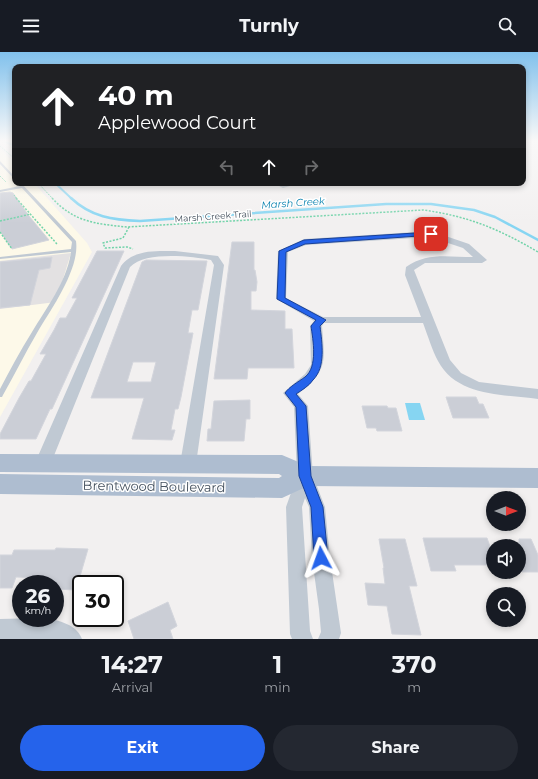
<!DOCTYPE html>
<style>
body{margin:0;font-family:Montserrat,sans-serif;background:#242831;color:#f1f3f6;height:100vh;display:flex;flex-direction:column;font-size:15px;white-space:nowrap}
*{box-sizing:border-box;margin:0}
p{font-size:13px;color:#9ea1a6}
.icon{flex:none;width:22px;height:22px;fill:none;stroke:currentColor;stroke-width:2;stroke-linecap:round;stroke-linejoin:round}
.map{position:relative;height:587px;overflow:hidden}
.panel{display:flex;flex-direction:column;background:#171b24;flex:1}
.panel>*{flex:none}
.banner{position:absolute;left:12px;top:12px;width:514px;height:122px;border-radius:8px;box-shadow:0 2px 6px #0003;background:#202124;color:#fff;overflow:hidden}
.needle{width:26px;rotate:90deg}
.tools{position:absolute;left:486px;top:439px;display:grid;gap:8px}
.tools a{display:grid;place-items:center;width:40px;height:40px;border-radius:50%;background:#171b24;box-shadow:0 2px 6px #0003;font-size:20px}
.speed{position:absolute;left:12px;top:523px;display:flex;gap:8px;font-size:20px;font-weight:700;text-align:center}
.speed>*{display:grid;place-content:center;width:52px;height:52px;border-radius:50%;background:#171b24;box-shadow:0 2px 6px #0003;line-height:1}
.speed small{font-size:10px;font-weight:400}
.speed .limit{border:2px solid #111;border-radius:6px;background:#fff;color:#111}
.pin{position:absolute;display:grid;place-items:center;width:34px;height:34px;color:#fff;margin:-17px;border-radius:8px;box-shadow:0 2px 6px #0006}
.me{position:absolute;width:44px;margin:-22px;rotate:356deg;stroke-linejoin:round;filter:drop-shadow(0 0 3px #0008)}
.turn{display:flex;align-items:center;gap:14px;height:84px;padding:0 20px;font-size:18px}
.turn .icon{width:52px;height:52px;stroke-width:2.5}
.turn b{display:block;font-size:28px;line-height:34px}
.lanes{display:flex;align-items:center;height:38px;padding:0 20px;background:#0003;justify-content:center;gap:20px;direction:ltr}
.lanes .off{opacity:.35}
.eta{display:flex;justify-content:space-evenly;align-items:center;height:68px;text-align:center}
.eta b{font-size:24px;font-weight:700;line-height:28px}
.cta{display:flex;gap:8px;margin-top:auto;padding:8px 20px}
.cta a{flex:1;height:46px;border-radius:24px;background:#2563eb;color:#fff;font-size:16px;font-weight:700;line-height:46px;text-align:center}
.cta a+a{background:#242831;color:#f1f3f6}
header{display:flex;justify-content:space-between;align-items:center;height:52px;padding:0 20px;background:#171b24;font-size:18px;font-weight:700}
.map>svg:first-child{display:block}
.commercial{fill:#fdf9e9}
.education{fill:#e3e1e2}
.water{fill:#86d5f2}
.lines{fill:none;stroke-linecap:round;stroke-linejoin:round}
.stream-far1{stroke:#86d5f2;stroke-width:2}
.stream{stroke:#86d5f2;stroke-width:2.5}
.building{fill:#cbced6;stroke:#d3d5dc;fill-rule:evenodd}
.path-far1{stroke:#71d3a9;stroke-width:1;stroke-dasharray:1.5 1;stroke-linecap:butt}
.path{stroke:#71d3a9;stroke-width:1.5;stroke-dasharray:2 1.5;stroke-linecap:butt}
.lane{fill:#c0c9d3;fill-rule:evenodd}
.street{fill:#c0c9d3;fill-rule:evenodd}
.primary{fill:#aebdd0;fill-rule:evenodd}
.route{fill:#2563eb;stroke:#184099}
.labels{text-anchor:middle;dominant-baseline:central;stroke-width:3;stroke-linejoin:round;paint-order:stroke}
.far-street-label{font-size:9px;fill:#46525f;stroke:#fff}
.far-water-label{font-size:10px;font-style:italic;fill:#047fad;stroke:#fff}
.near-street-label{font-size:13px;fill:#46525f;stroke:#fff}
</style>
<header><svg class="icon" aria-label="menu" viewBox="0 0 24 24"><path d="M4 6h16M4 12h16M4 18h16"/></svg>Turnly<svg class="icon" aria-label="search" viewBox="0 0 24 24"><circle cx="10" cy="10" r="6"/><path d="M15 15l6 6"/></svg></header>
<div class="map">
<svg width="538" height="587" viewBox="0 0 538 587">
<rect width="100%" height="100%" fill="#f2f0f0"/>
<!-- commercial -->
<path class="commercial" d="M 0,96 L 15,112 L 15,131 L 34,131 L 87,191 L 92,200 L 0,365 Z"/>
<!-- education -->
<path class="education" d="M 71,201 L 56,250 L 0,257 L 0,209 Z"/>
<!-- water -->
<path class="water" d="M 405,351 L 420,351 L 425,368 L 409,368 Z"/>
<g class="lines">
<!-- stream-far1 -->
<g class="stream-far1">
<path d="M 4,89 L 15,94"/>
<path d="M 55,131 L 72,147"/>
</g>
<!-- stream -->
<path class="stream" d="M 71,146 C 91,165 113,168 140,169 L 386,152 L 431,152 L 474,158 L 495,165 L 538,188"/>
</g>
<!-- building -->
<g class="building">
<path d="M 10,140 L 13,141 L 29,164 L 49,188 L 12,197 L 0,179 L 0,141 Z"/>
<path d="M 232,190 L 254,190 L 254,218 L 255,218 L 257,230 L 256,239 L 251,239 L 251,258 L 285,259 L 285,277 L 292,277 L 294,316 L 248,316 L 247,327 L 214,327 Z"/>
<path d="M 97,199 L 124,199 L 52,357 L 50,357 L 36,387 L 0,387 L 0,382 L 19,346 L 29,329 L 31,329 L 46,302 L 40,302 L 54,278 L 60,266 L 66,266 L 77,246 L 72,246 Z"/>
<path d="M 52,205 L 50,216 L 39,218 L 30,253 L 0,256 L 0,210 Z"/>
<path d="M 146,208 L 207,209 L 198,258 L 192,258 L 188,281 L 193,281 L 181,345 L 178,357 L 175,357 L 171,378 L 175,378 L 172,388 L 132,387 L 144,346 L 91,346 L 142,210 ZM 133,310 L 156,310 L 151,330 L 127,330 Z"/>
<path d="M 446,345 L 476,345 L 479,352 L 483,352 L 489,366 L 453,366 Z"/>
<path d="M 250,348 L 250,367 L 246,367 L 244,389 L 207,389 L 208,377 L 211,377 L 214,349 Z"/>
<path d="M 362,354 L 387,354 L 388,356 L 396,356 L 402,379 L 377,379 L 376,376 L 367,376 Z"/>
<path d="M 423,486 L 487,486 L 493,503 L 493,513 L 454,513 L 456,519 L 431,519 Z"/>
<path d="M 379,487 L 405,487 L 417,534 L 409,534 L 421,583 L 392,582 L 387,554 L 368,553 L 365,531 L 385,532 L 383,516 L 384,516 Z"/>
<path d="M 519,487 L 531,487 L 538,503 L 538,520 L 522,520 L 519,513 Z"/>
<path d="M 56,496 L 88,497 L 76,538 L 55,537 L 55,532 L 43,532 L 45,526 L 16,525 L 12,536 L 0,536 L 0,503 L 12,503 L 14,498 L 55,498 Z"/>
<path d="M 168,550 L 177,574 L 170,578 L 173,587 L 134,587 L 128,569 Z"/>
</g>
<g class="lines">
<!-- path-far1 -->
<g class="path-far1">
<path d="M 0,94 L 15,107"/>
<path d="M 0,124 L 6,130"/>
<path d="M 38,131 L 53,147"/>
<path d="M 14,143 L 17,147"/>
</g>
<!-- path -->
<g class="path">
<path d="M 16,146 L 57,192"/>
<path d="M 52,146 C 74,170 96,172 127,175 L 423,158 C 468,164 499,177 538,200"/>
<path d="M 0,169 L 31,162"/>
<path d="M 129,175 L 123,186 L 103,191 L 105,196 L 127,195 L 133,197"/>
<path d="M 0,180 L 12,197"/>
</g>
<!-- lane -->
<g class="lane">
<path d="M 0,109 L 15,125 L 15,128 L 0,112 Z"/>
<path d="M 17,131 L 21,131 L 76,189 C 80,217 51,257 37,281 C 25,301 15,322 3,343 L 2,345 L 0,345 L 0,337 C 10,318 20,299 32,280 C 47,255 67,229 71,200 L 0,207 L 0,205 L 71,197 L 72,190 L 22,136 L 0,140 L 0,138 L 20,134 Z"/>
</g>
<!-- street -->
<g class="street">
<path d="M 287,131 L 301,131 L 283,136 L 279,134 Z"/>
<path d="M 431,179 L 469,192 L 487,208 L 482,211 L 425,211 L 414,218 L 450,308 L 461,321 L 479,330 L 538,337 L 538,347 C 503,342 457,345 438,309 C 432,298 428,284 423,271 L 324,271 L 322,274 C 325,310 328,318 298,342 L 308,354 L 313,424 L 325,455 L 330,506 L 341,581 L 339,587 L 318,587 L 321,580 L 319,557 L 312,506 L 309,455 L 305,446 L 302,455 L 310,579 L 313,587 L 292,587 L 290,582 L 286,455 L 297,424 L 294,355 L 283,341 L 305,322 L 311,313 L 310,274 L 314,269 L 276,247 L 278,199 L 304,187 ZM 430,185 L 463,196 L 473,205 C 448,205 427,200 406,215 L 405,223 L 421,265 L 323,265 L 286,246 L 288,200 L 306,193 Z"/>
<path d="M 175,199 L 218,204 L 224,213 L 196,412 L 193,416 L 188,418 L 183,416 L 180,412 L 214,213 L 211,208 C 191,204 145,199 130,215 L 51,411 L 48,415 L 43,417 L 38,415 L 35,411 L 121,214 C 134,197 156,199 175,199 Z"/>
<path d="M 39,566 C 55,567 76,571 82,587 L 0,587 L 0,567 Z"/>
</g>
<!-- primary -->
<path class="primary" d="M 0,402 L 282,403 L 308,414 L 538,416 L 538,436 L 308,434 L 282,446 L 0,442 L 0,422 L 279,426 L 282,424 L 279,422 L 0,420 Z"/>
</g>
<!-- sky -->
<linearGradient id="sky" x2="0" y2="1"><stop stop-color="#81c1ec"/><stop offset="0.52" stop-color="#f9f8f8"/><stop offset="1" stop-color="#f9f8f8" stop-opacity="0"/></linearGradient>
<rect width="538" height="171" fill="url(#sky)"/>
<!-- route -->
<path class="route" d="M 431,180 L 433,180 L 433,183 L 305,192 L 286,200 L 285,246 L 326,268 L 320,274 C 322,291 326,315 313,328 C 309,334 302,338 296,342 L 306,354 L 311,424 L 323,455 L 328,506 L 326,511 L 321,513 L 316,511 L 314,506 L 311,455 L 299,424 L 296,355 L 285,341 C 289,335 298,330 305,325 C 318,315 313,288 311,274 L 316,268 L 277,247 L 279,199 L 304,188 Z"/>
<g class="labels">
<!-- far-street labels -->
<g class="far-street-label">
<text transform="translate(213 164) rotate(-4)">Marsh Creek Trail</text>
</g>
<!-- far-water labels -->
<g class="far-water-label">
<text transform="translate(293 151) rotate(-4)">Marsh Creek</text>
</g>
<!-- near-street labels -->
<g class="near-street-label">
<text transform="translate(154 434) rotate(1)">Brentwood Boulevard</text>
</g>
</g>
</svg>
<div class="tools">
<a><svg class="needle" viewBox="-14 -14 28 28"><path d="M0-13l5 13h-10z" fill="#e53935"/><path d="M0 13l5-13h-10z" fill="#9ea1a6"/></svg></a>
<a><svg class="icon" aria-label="sound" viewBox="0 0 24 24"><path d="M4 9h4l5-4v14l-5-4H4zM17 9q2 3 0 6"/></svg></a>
<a><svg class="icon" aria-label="search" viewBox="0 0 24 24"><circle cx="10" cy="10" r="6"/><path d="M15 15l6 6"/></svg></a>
</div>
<div class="speed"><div>26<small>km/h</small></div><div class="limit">30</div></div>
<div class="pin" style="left:431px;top:182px;background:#d93025"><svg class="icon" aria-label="arrive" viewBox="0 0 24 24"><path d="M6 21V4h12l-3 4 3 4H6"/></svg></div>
<svg class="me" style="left:321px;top:506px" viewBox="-20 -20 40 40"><path d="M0-17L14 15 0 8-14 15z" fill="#2563eb" stroke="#fff" stroke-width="4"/></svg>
<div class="banner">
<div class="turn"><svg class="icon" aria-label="ahead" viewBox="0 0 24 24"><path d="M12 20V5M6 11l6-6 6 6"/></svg><div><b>40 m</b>Applewood Court</div></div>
<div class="lanes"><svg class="icon off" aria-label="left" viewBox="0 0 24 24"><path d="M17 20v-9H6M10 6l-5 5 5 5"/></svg><svg class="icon" aria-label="ahead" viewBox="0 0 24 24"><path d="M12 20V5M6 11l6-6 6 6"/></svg><svg class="icon off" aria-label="right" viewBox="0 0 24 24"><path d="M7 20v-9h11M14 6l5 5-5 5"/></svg></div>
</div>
</div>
<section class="panel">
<div class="eta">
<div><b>14:27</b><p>Arrival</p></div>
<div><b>1</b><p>min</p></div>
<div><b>370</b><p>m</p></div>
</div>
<div class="cta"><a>Exit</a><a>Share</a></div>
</section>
